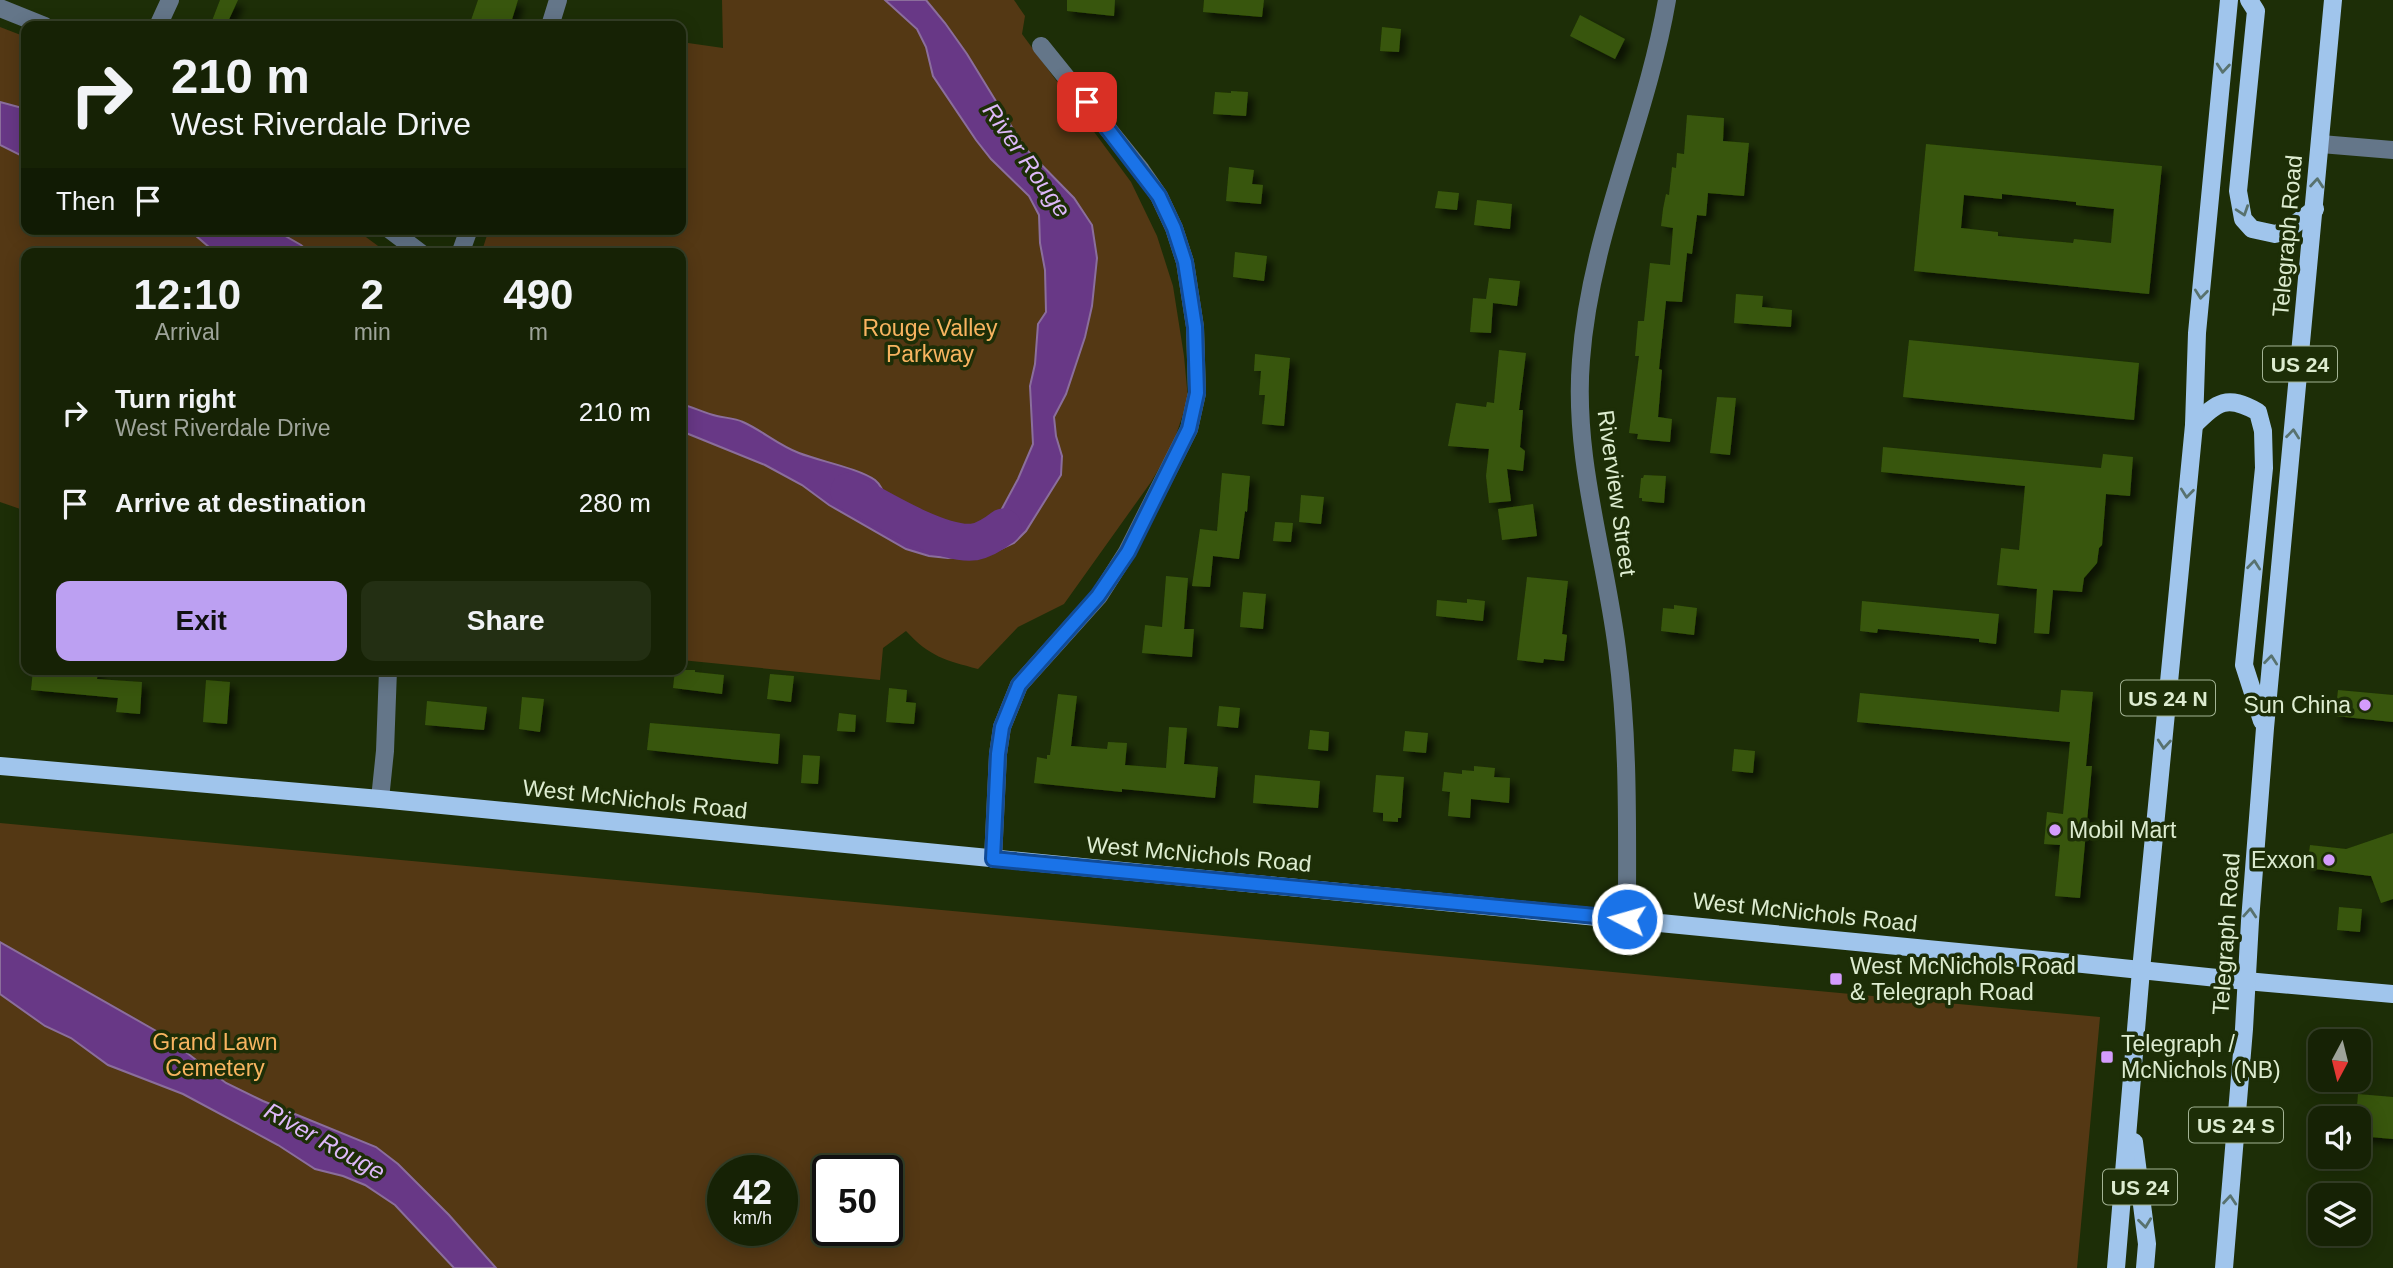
<!DOCTYPE html>
<style>
body{margin:0;font-family:Arial,sans-serif;background:#232f13;color:#f1f3f6;height:100vh;display:flex;flex-direction:column;font-size:26px;white-space:nowrap}
*{box-sizing:border-box;margin:0}
p{font-size:23px;color:#9ea49a}
.icon{flex:none;width:38px;height:38px;fill:none;stroke:currentColor;stroke-width:2;stroke-linecap:round;stroke-linejoin:round}
.map{position:relative;flex:1;overflow:hidden}
.side{position:absolute;left:21px;top:248px;width:665px;height:427px;display:flex;flex-direction:column;background:#162205;border-radius:14px;box-shadow:0 4px 18px #0003,0 0 0 2px #353f27}
.side>*{flex:none}
.guide{position:absolute;left:21px;top:21px;width:665px;height:214px;border-radius:14px;box-shadow:0 4px 18px #0003,0 0 0 2px #353f27;background:#162205;color:#f1f3f6;overflow:hidden}
.needle{width:46px;rotate:187deg}
.controls{position:absolute;left:2308px;top:1029px;display:grid;gap:14px}
.controls a{display:grid;place-items:center;width:63px;height:63px;border-radius:14px;background:#162205;box-shadow:0 4px 18px #0003,0 0 0 2px #353f27;font-size:35px}
.speed{position:absolute;left:707px;top:1155px;display:flex;gap:14px;font-size:35px;font-weight:700;text-align:center}
.speed>*{display:grid;place-content:center;width:91px;height:91px;border-radius:50%;background:#162205;box-shadow:0 4px 18px #0003,0 0 0 2px #353f27;line-height:1}
.speed small{font-size:18px;font-weight:400}
.speed .limit{border:4px solid #111;border-radius:10px;background:#fff;color:#111}
.pin{position:absolute;display:grid;place-items:center;width:60px;height:60px;color:#fff;margin:-30px;border-radius:14px;box-shadow:0 4px 10px #0006}
.me{position:absolute;width:77px;margin:-38px;rotate:276deg;stroke-linejoin:round;filter:drop-shadow(0 0 5px #0008)}
.turn{display:flex;align-items:center;gap:24px;height:147px;padding:0 35px;font-size:32px}
.turn .icon{width:91px;height:91px;stroke-width:2.5}
.turn b{display:block;font-size:49px;line-height:60px}
.then{display:flex;align-items:center;height:66px;padding:0 35px;background:#0003;gap:14px;font-size:26px}
.eta{display:flex;justify-content:space-evenly;align-items:center;height:119px;text-align:center}
.eta b{font-size:42px;font-weight:800;line-height:49px}
.action{display:flex;gap:14px;margin-top:auto;padding:14px 35px}
.action a{flex:1;height:80px;border-radius:14px;background:#bca0f2;color:#111;font-size:28px;font-weight:800;line-height:80px;text-align:center}
.action a+a{background:#232f13;color:#f1f3f6}
ul{padding:0;list-style:none}
li{display:flex;align-items:center;gap:21px;height:91px;padding:0 35px}
li div{flex:1}
li b{display:block;font-size:26px}
li em{font-style:normal}
.map>svg:first-child{display:block}
.green{fill:#543814;fill-rule:evenodd}
.water{fill:#683886;stroke:#8b6e9c;stroke-width:2}
.lines{fill:none;stroke-linecap:round;stroke-linejoin:round}
.river{stroke:#683886;stroke-width:37}
.building{fill:#37560b;fill-rule:evenodd;filter:url(#shadow)}
.minor{stroke:#647689;stroke-width:18}
.major{stroke:#a0c5ec;stroke-width:18}
.oneway{stroke:#58726e}
.route-casing{stroke:#114b97;stroke-width:18}
.route{stroke:#1a73e8;stroke-width:12}
.poi-dot{fill:#d49cfc;stroke:#1d2e07;stroke-width:2.5}
.labels{text-anchor:middle;dominant-baseline:central;stroke-width:7;stroke-linejoin:round;paint-order:stroke}
.shield{fill:#1d2e07;stroke:#a3b394;stroke-width:2}
.shield-label{font-size:21px;font-weight:bold;fill:#ddecd0}
.street-label{font-size:23px;fill:#ddecd0;stroke:#1d2e07}
.park-label{font-size:23px;fill:#f8b460;stroke:#1d2e07}
.poi-label{font-size:23px;fill:#ddecd0;stroke:#1d2e07;text-anchor:start}
.water-label{font-size:24px;font-style:italic;fill:#ddb8f9;stroke:#1d2e07}
</style>
<div class="map">
<svg width="2393" height="1268" viewBox="0 0 2393 1268">
<defs>
<filter id="shadow"><feDropShadow dx="6" dy="6" stdDeviation="3.5" flood-color="#0009"/></filter>
</defs>
<rect width="100%" height="100%" fill="#1d2e07"/>
<!-- green -->
<g class="green">
<path d="M 722,0 L 1014,0 L 1025,16 L 1022,34 L 1131,182 L 1157,236 L 1173,286 L 1184,356 L 1188,399 L 1173,444 L 1151,482 L 1064,604 L 1018,627 L 978,669 C 945,660 930,657 906,631 L 883,648 L 880,680 L 681,660 L 681,254 L 481,254 L 489,229 L 681,229 L 681,42 L 723,48 Z"/>
<path d="M 0,27 L 26,37 L 26,229 L 355,229 L 389,254 L 26,254 L 26,511 L 0,502 Z"/>
<path d="M 0,823 L 2100,1017 L 2077,1268 L 0,1268 ZM 723,1171 L 782,1171 L 782,1230 L 723,1230 ZM 828,1171 L 887,1171 L 887,1230 L 828,1230 Z"/>
</g>
<!-- water -->
<g class="water">
<path d="M 885,0 L 926,0 L 945,23 L 967,54 L 1024,147 L 1074,198 L 1092,225 L 1097,258 L 1092,306 L 1085,337 L 1066,394 L 1054,417 L 1056,436 L 1062,456 L 1061,475 L 1026,531 L 1014,543 L 992,553 L 948,558 L 929,556 L 906,549 L 829,505 L 802,485 L 765,465 L 681,431 L 681,404 C 693,407 704,413 717,416 C 725,418 735,418 743,422 C 763,431 778,445 799,453 C 819,461 858,468 875,480 C 885,488 883,498 888,509 C 893,522 905,533 917,539 C 938,549 971,541 990,531 L 1018,479 L 1033,444 L 1030,386 L 1035,364 L 1038,324 L 1046,312 L 1045,270 L 1040,243 L 1039,215 L 1029,196 L 991,159 L 976,140 L 933,76 L 926,47 L 917,29 Z"/>
<path d="M 0,102 L 26,109 L 26,158 L 0,145 Z"/>
<path d="M 188,229 L 273,229 L 301,245 L 311,254 L 217,254 Z"/>
<path d="M 0,942 L 165,1036 L 226,1083 L 263,1101 L 376,1147 L 398,1164 L 449,1215 L 496,1268 L 454,1268 L 395,1205 L 365,1185 L 343,1176 L 315,1169 L 278,1145 L 183,1094 L 108,1065 L 71,1038 L 45,1026 L 0,994 Z"/>
</g>
<g class="lines">
<!-- river -->
<path class="river" d="M 849,491 C 878,507 941,546 974,542 C 985,540 994,534 1003,527"/>
</g>
<!-- building -->
<g class="building">
<path d="M 220,0 L 238,0 L 226,26 L 210,26 Z"/>
<path d="M 478,0 L 518,0 L 510,26 L 469,26 Z"/>
<path d="M 1067,0 L 1115,0 L 1114,16 L 1067,11 Z"/>
<path d="M 1204,0 L 1264,0 L 1262,17 L 1203,12 Z"/>
<path d="M 1580,15 L 1625,39 L 1615,59 L 1570,36 Z"/>
<path d="M 1382,27 L 1401,29 L 1399,52 L 1380,51 Z"/>
<path d="M 1231,91 L 1248,92 L 1246,116 L 1213,114 L 1215,92 L 1231,93 Z"/>
<path d="M 1687,115 L 1724,118 L 1723,141 L 1749,143 L 1744,196 L 1708,193 L 1706,216 L 1697,215 L 1692,254 L 1687,253 L 1682,302 L 1666,301 L 1659,369 L 1662,370 L 1658,417 L 1672,419 L 1670,442 L 1637,439 L 1638,434 L 1629,433 L 1639,356 L 1635,356 L 1638,321 L 1644,321 L 1650,263 L 1670,265 L 1673,228 L 1661,226 L 1663,209 L 1666,194 L 1669,195 L 1672,167 L 1676,168 L 1677,153 L 1684,154 Z"/>
<path d="M 1926,144 L 2162,166 L 2149,294 L 1914,271 ZM 2002,194 L 2076,202 L 2076,205 L 2114,209 L 2111,243 L 2074,239 L 2073,243 L 1998,236 L 1998,232 L 1961,228 L 1964,195 L 2002,199 Z"/>
<path d="M 1229,167 L 1254,170 L 1252,184 L 1263,185 L 1261,204 L 1226,201 Z"/>
<path d="M 1438,191 L 1459,193 L 1457,210 L 1435,208 Z"/>
<path d="M 1477,200 L 1512,204 L 1510,229 L 1474,225 Z"/>
<path d="M 1235,252 L 1267,256 L 1264,281 L 1233,277 Z"/>
<path d="M 1489,278 L 1520,281 L 1517,306 L 1493,303 L 1491,333 L 1470,332 L 1473,298 L 1486,299 Z"/>
<path d="M 1736,294 L 1763,296 L 1762,307 L 1792,310 L 1791,327 L 1734,323 Z"/>
<path d="M 1909,340 L 2139,363 L 2134,420 L 1903,397 Z"/>
<path d="M 1499,350 L 1526,353 L 1519,410 L 1523,410 L 1520,447 L 1525,451 L 1523,471 L 1507,469 L 1511,501 L 1489,503 L 1486,476 L 1489,449 L 1448,446 L 1456,403 L 1486,407 L 1487,402 L 1494,403 Z"/>
<path d="M 1255,354 L 1290,358 L 1284,426 L 1262,424 L 1265,395 L 1259,395 L 1261,371 L 1254,371 Z"/>
<path d="M 1717,397 L 1736,398 L 1730,455 L 1710,453 Z"/>
<path d="M 1883,447 L 2101,468 L 2103,454 L 2133,457 L 2130,496 L 2106,494 L 2102,545 L 2099,548 L 2097,563 L 2084,578 L 2082,592 L 2053,590 L 2049,634 L 2034,633 L 2037,589 L 1997,585 L 2001,548 L 2019,550 L 2025,486 L 1881,472 Z"/>
<path d="M 1222,473 L 1250,476 L 1247,512 L 1245,511 L 1239,559 L 1213,556 L 1210,587 L 1192,586 L 1200,529 L 1217,531 Z"/>
<path d="M 1644,475 L 1666,476 L 1664,503 L 1642,501 L 1642,498 L 1639,498 L 1641,478 L 1643,478 Z"/>
<path d="M 1301,495 L 1324,497 L 1321,524 L 1299,522 Z"/>
<path d="M 1533,504 L 1537,536 L 1502,540 L 1498,509 Z"/>
<path d="M 1275,522 L 1293,523 L 1291,542 L 1273,541 Z"/>
<path d="M 1166,576 L 1188,578 L 1184,629 L 1194,629 L 1192,657 L 1142,653 L 1145,625 L 1162,627 Z"/>
<path d="M 1527,577 L 1568,581 L 1562,634 L 1567,635 L 1564,661 L 1544,659 L 1543,663 L 1517,660 Z"/>
<path d="M 1243,592 L 1266,594 L 1263,629 L 1240,627 Z"/>
<path d="M 1467,599 L 1485,601 L 1483,621 L 1436,616 L 1437,600 L 1467,603 Z"/>
<path d="M 1862,601 L 1999,614 L 1996,644 L 1979,642 L 1979,639 L 1878,629 L 1877,633 L 1860,631 Z"/>
<path d="M 1674,605 L 1697,608 L 1694,635 L 1661,631 L 1663,608 L 1674,609 Z"/>
<path d="M 33,670 L 98,670 L 97,679 L 142,682 L 140,714 L 116,712 L 118,698 L 31,690 Z"/>
<path d="M 675,670 L 695,670 L 695,672 L 724,675 L 722,694 L 673,688 Z"/>
<path d="M 770,674 L 794,676 L 791,702 L 767,699 Z"/>
<path d="M 206,680 L 230,682 L 227,724 L 203,722 Z"/>
<path d="M 889,688 L 907,690 L 906,702 L 916,703 L 914,724 L 886,722 Z"/>
<path d="M 2061,690 L 2093,692 L 2086,766 L 2092,766 L 2080,898 L 2055,896 L 2060,845 L 2044,844 L 2047,812 L 2063,814 L 2070,742 L 1857,722 L 1860,693 L 2059,712 Z"/>
<path d="M 2338,690 L 2393,695 L 2393,722 L 2335,716 Z"/>
<path d="M 1058,694 L 1077,696 L 1071,746 L 1107,749 L 1108,742 L 1127,743 L 1125,765 L 1166,768 L 1169,727 L 1187,728 L 1184,764 L 1218,767 L 1215,798 L 1122,789 L 1122,792 L 1034,783 L 1037,757 L 1047,759 L 1047,755 L 1050,755 Z"/>
<path d="M 522,697 L 544,699 L 540,732 L 519,729 Z"/>
<path d="M 427,701 L 487,707 L 484,730 L 425,725 Z"/>
<path d="M 1219,706 L 1240,708 L 1238,728 L 1217,726 Z"/>
<path d="M 839,713 L 856,715 L 855,732 L 837,731 Z"/>
<path d="M 650,723 L 780,734 L 778,764 L 647,750 Z"/>
<path d="M 1310,730 L 1329,732 L 1328,751 L 1308,749 Z"/>
<path d="M 1405,731 L 1428,733 L 1426,753 L 1403,751 Z"/>
<path d="M 1734,749 L 1755,751 L 1753,773 L 1732,771 Z"/>
<path d="M 803,755 L 820,756 L 818,784 L 801,783 Z"/>
<path d="M 1474,766 L 1495,768 L 1494,777 L 1510,778 L 1509,803 L 1471,799 L 1470,818 L 1448,816 L 1450,792 L 1442,791 L 1444,772 L 1462,774 L 1462,770 L 1474,771 Z"/>
<path d="M 1255,775 L 1320,781 L 1318,808 L 1253,803 Z"/>
<path d="M 1376,775 L 1404,777 L 1401,818 L 1398,818 L 1398,822 L 1383,821 L 1383,813 L 1373,812 Z"/>
<path d="M 2393,833 L 2393,899 L 2381,903 L 2371,876 L 2307,868 L 2310,845 L 2346,849 Z"/>
<path d="M 2339,907 L 2362,909 L 2360,932 L 2337,930 Z"/>
<path d="M 2358,1094 L 2393,1097 L 2393,1139 L 2359,1136 L 2359,1118 L 2356,1118 Z"/>
</g>
<g class="lines">
<!-- minor -->
<g class="minor">
<path d="M 0,8 L 45,26"/>
<path d="M 158,26 L 170,0"/>
<path d="M 550,26 L 558,0"/>
<path d="M 2321,144 L 2393,150"/>
<path d="M 389,229 L 422,254"/>
<path d="M 460,254 L 469,229"/>
<path d="M 380,799 L 385,751 L 388,670"/>
<path d="M 993,859 L 998,754 L 1002,727 L 1019,685 L 1099,596 L 1127,552 L 1189,429 L 1197,393 L 1195,327 L 1185,262 L 1174,228 L 1159,196 L 1141,170 L 1041,46"/>
<path d="M 1627,919 C 1627,828 1629,739 1617,649 C 1605,553 1573,458 1581,360 C 1590,235 1646,122 1667,0"/>
</g>
<!-- major -->
<g class="major">
<path d="M 2249,0 L 2256,11 L 2238,191 L 2243,219 L 2252,229 L 2275,234 L 2287,230 L 2315,209"/>
<path d="M 2194,425 C 2218,402 2226,394 2258,412 L 2263,431 L 2264,468 L 2244,665 L 2262,721"/>
<path d="M 0,766 L 380,799 L 2083,964 L 2246,981 L 2393,994"/>
<path d="M 2134,1142 L 2147,1244 L 2145,1268"/>
<path d="M 2116,1268 L 2141,970 L 2194,425 L 2197,333 L 2229,0"/>
<path d="M 2224,1268 L 2244,1029 L 2250,921 L 2265,728 L 2333,0"/>
</g>
</g>
<!-- one-way arrows -->
<defs><path id="oneway-chevron" d="M-2-3.5L2.5 0L-2 3.5" fill="none" stroke-width="1.6" stroke-linecap="round" stroke-linejoin="round" transform="scale(1.75)"/></defs>
<g class="oneway">
<use href="#oneway-chevron" transform="translate(2223 68) rotate(95)"/>
<use href="#oneway-chevron" transform="translate(2317 183) rotate(-85)"/>
<use href="#oneway-chevron" transform="translate(2243 211) rotate(71)"/>
<use href="#oneway-chevron" transform="translate(2201 294) rotate(96)"/>
<use href="#oneway-chevron" transform="translate(2293 434) rotate(-84)"/>
<use href="#oneway-chevron" transform="translate(2187 493) rotate(96)"/>
<use href="#oneway-chevron" transform="translate(2254 565) rotate(-84)"/>
<use href="#oneway-chevron" transform="translate(2271 660) rotate(-84)"/>
<use href="#oneway-chevron" transform="translate(2164 744) rotate(95)"/>
<use href="#oneway-chevron" transform="translate(2250 913) rotate(-86)"/>
<use href="#oneway-chevron" transform="translate(2230 1200) rotate(-85)"/>
<use href="#oneway-chevron" transform="translate(2145 1223) rotate(83)"/>
</g>
<g class="lines">
<defs>
<path id="route" d="M 1087,102 L 1159,196 L 1174,228 L 1185,262 L 1195,327 L 1197,393 L 1189,429 L 1128,552 L 1098,596 L 1019,685 L 1002,727 L 998,754 L 993,859 L 1627,919"/>
</defs>
<!-- route casing -->
<use href="#route" class="route-casing"/>
<!-- route -->
<use href="#route" class="route"/>
</g>
<!-- markers -->
<g class="poi-dot">
<circle cx="2365" cy="705" r="7"/>
<circle cx="2055" cy="830" r="7"/>
<circle cx="2329" cy="860" r="7"/>
<rect x="1829" y="972" width="14" height="14" rx="3.5"/>
<rect x="2100" y="1050" width="14" height="14" rx="3.5"/>
</g>
<g class="labels">
<!-- shield labels -->
<g class="shield">
<rect x="2263" y="346.5" width="74" height="35" rx="5"/>
<rect x="2121" y="680.5" width="94" height="35" rx="5"/>
<rect x="2189" y="1107.5" width="94" height="35" rx="5"/>
<rect x="2103" y="1169.5" width="74" height="35" rx="5"/>
</g>
<g class="shield-label">
<text x="2300" y="364">US 24</text>
<text x="2168" y="698">US 24 N</text>
<text x="2236" y="1125">US 24 S</text>
<text x="2140" y="1187">US 24</text>
</g>
<!-- street labels -->
<g class="street-label">
<text transform="translate(2287 236) rotate(-85)">Telegraph Road</text>
<text transform="translate(1617 493) rotate(82)">Riverview Street</text>
<text transform="translate(635 799) rotate(6)">West McNichols Road</text>
<text transform="translate(1199 854) rotate(5)">West McNichols Road</text>
<text transform="translate(1805 912) rotate(6)">West McNichols Road</text>
<text transform="translate(2226 934) rotate(-86)">Telegraph Road</text>
</g>
<!-- park labels -->
<g class="park-label">
<text x="930" y="328">Rouge Valley<tspan x="930" dy="26">Parkway</tspan></text>
<text x="215" y="1042">Grand Lawn<tspan x="215" dy="26">Cemetery</tspan></text>
</g>
<!-- poi labels -->
<g class="poi-label">
<text x="2351" y="705" text-anchor="end">Sun China</text>
<text x="2069" y="830">Mobil Mart</text>
<text x="2315" y="860" text-anchor="end">Exxon</text>
<text x="1850" y="966">West McNichols Road<tspan x="1850" dy="26">&amp; Telegraph Road</tspan></text>
<text x="2121" y="1044">Telegraph /<tspan x="2121" dy="26">McNichols (NB)</tspan></text>
</g>
<!-- water labels -->
<g class="water-label">
<text transform="translate(1027 160) rotate(55)">River Rouge</text>
<text transform="translate(325 1141) rotate(29)">River Rouge</text>
</g>
</g>
</svg>
<div class="controls">
<a><svg class="needle" viewBox="-14 -14 28 28"><path d="M0-13l5 13h-10z" fill="#e53935"/><path d="M0 13l5-13h-10z" fill="#9ea49a"/></svg></a>
<a><svg class="icon" aria-label="sound" viewBox="0 0 24 24"><path d="M4 9h4l5-4v14l-5-4H4zM17 9q2 3 0 6"/></svg></a>
<a><svg class="icon" aria-label="layers" viewBox="0 0 24 24"><path d="M12 4l9 5-9 5-9-5zM3 14l9 5 9-5"/></svg></a>
</div>
<div class="speed"><div>42<small>km/h</small></div><div class="limit">50</div></div>
<div class="pin" style="left:1087px;top:102px;background:#d93025"><svg class="icon" aria-label="arrive" viewBox="0 0 24 24"><path d="M6 21V4h12l-3 4 3 4H6"/></svg></div>
<svg class="me" style="left:1627px;top:919px" viewBox="-20 -20 40 40"><circle r="17" fill="#1a73e8" stroke="#fff" stroke-width="3"/><path d="M0-11L8 9 0 5-8 9z" fill="#fff"/></svg>
<div class="guide">
<div class="turn"><svg class="icon" aria-label="right" viewBox="0 0 24 24"><path d="M7 20v-9h11M14 6l5 5-5 5"/></svg><div><b>210 m</b>West Riverdale Drive</div></div>
<div class="then">Then<svg class="icon" aria-label="arrive" viewBox="0 0 24 24"><path d="M6 21V4h12l-3 4 3 4H6"/></svg></div>
</div>
<section class="side">
<div class="eta">
<div><b>12:10</b><p>Arrival</p></div>
<div><b>2</b><p>min</p></div>
<div><b>490</b><p>m</p></div>
</div>
<ul>
<li><svg class="icon" aria-label="right" viewBox="0 0 24 24"><path d="M7 20v-9h11M14 6l5 5-5 5"/></svg><div><b>Turn right</b><p>West Riverdale Drive</p></div><em>210 m</em></li>
<li><svg class="icon" aria-label="arrive" viewBox="0 0 24 24"><path d="M6 21V4h12l-3 4 3 4H6"/></svg><div><b>Arrive at destination</b></div><em>280 m</em></li>
</ul>
<div class="action"><a>Exit</a><a>Share</a></div>
</section>
</div>
